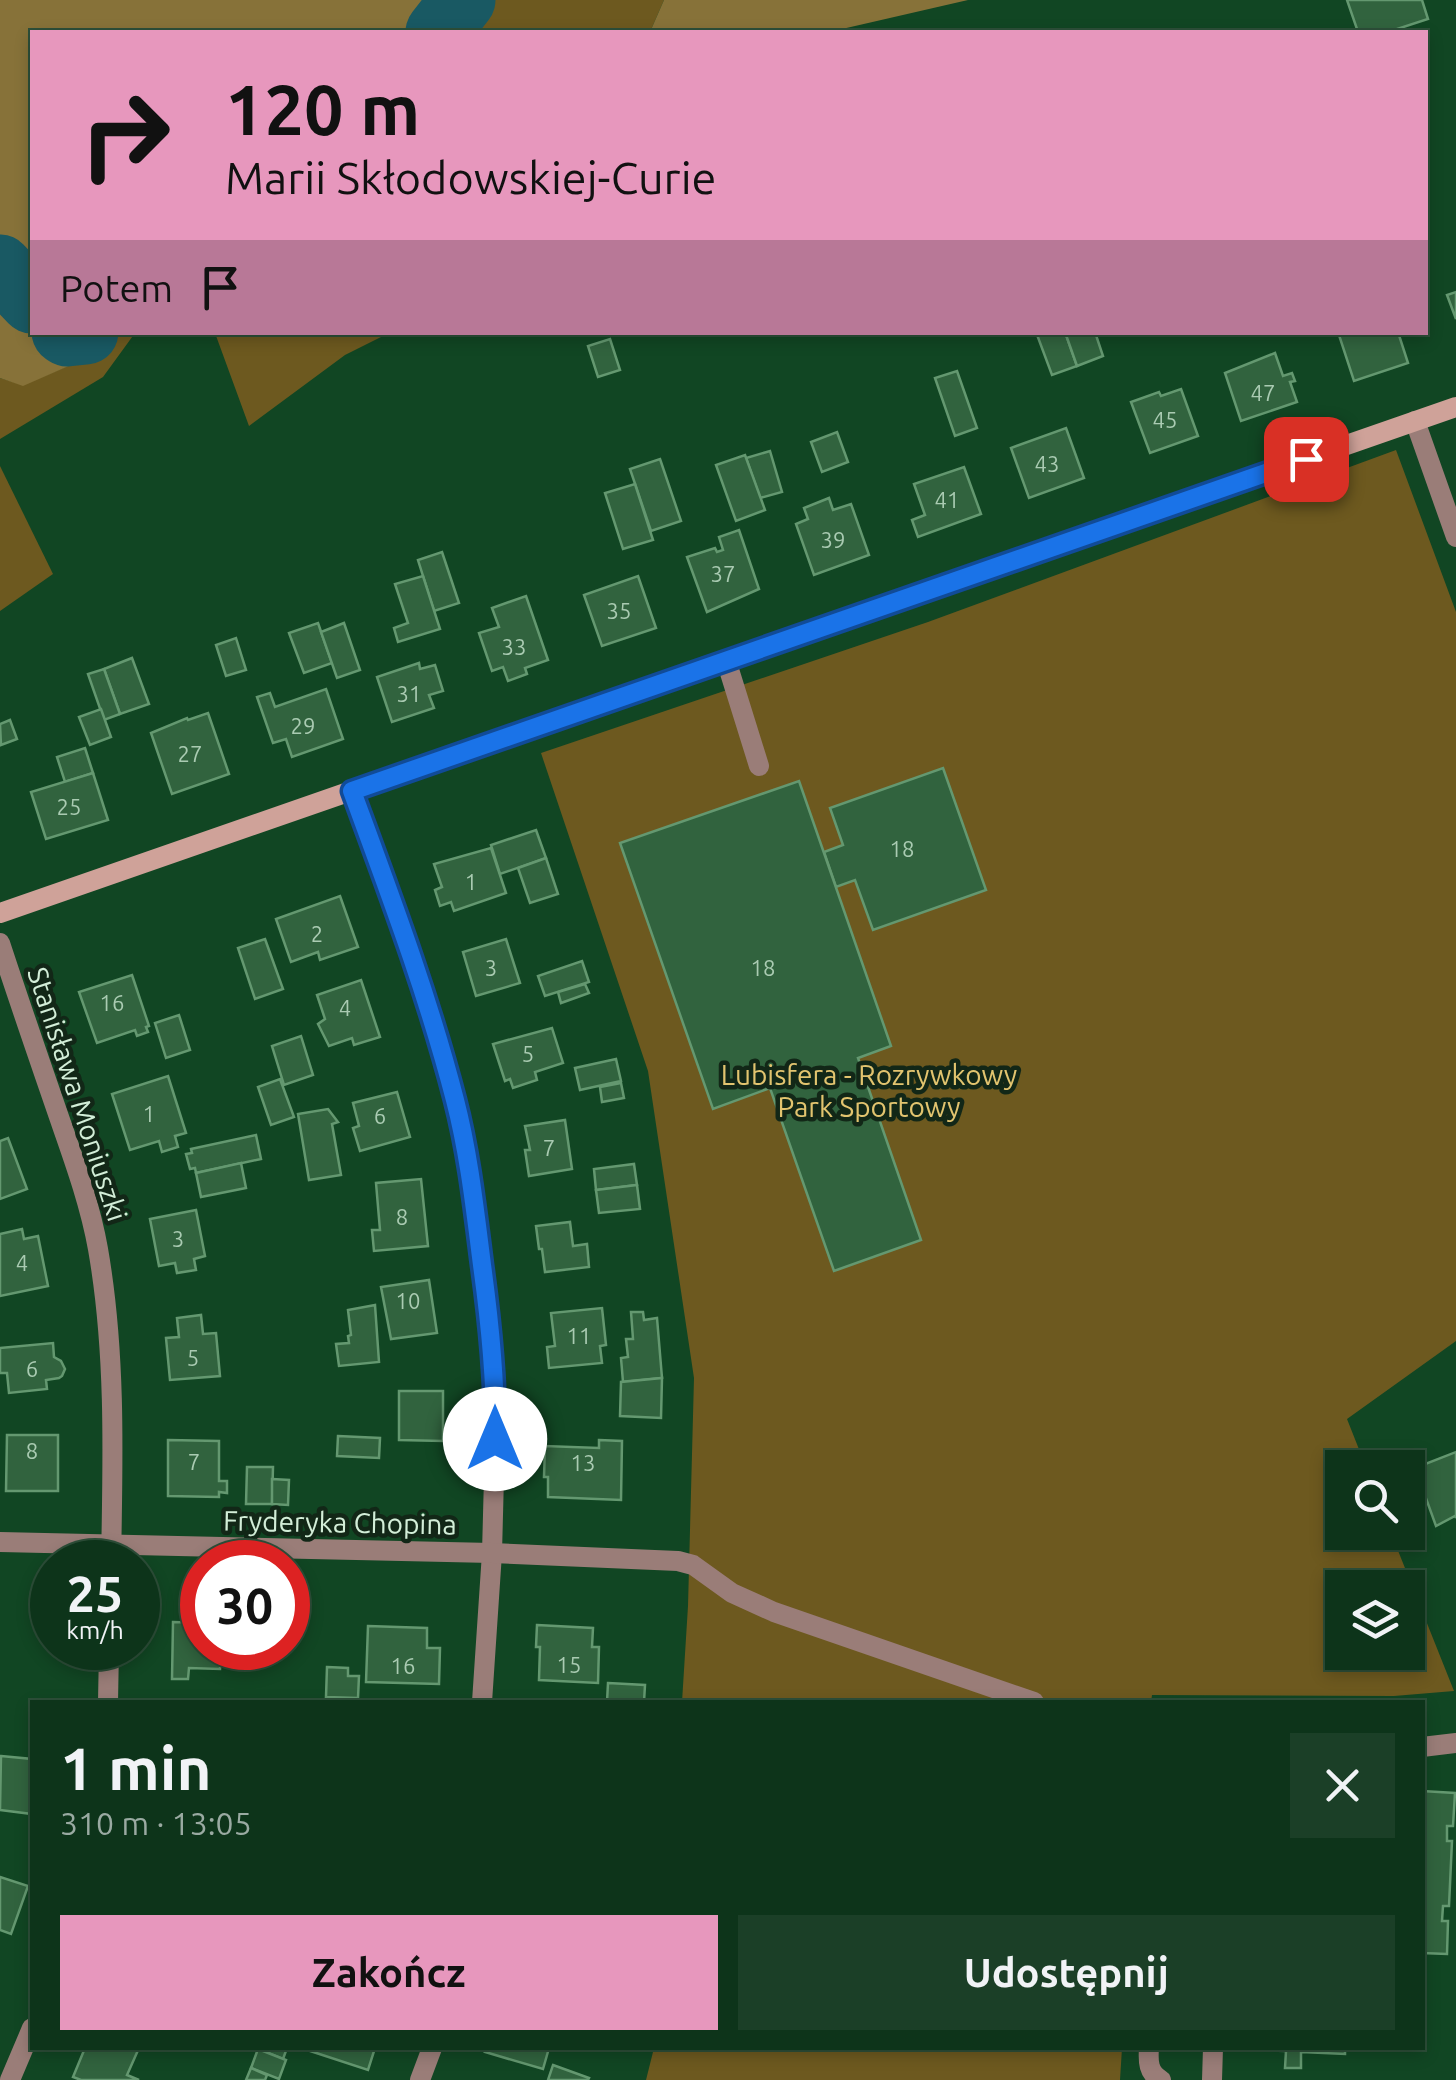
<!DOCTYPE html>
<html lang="pl">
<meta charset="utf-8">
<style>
body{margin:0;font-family:Ubuntu,sans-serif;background:#1b3f27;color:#f1f3f6;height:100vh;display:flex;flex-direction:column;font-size:38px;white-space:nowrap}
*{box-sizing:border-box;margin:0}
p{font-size:32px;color:#9aaaa2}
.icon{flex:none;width:55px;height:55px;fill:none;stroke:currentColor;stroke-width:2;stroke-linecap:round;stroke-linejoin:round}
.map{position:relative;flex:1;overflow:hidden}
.sheet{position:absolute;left:30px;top:1700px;width:1395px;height:350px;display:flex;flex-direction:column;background:#0d341a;border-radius:0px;box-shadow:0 5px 15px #0003,0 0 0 2px #2d4f39}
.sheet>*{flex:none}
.hud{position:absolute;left:30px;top:30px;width:1398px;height:305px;border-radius:0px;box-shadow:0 5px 15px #0003,0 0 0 2px #2d4f39;background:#e797bd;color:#111;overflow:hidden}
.controls{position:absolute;left:1325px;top:1450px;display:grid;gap:20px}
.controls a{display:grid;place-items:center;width:100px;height:100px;border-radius:0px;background:#0d341a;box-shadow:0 5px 15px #0003,0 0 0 2px #2d4f39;font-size:50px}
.speed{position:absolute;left:30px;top:1540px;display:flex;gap:20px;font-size:50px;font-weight:700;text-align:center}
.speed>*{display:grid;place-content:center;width:130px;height:130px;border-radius:50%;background:#0d341a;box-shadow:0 5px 15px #0003,0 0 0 2px #2d4f39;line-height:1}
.speed small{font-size:25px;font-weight:400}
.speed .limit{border:15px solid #d22;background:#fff;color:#111}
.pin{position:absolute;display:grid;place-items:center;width:85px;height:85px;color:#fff;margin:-42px;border-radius:20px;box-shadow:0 5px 15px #0006}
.me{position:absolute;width:110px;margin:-55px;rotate:0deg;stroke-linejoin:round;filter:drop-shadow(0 0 8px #0008)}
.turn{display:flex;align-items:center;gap:35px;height:210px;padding:0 30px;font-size:45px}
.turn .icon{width:130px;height:130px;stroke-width:2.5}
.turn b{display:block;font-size:70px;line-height:85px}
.then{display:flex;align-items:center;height:95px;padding:0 30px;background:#0003;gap:20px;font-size:38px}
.round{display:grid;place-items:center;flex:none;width:105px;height:105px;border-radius:0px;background:#1b3f27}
.headline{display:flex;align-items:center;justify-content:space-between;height:170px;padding:0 30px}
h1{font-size:60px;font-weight:700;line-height:75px}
.primary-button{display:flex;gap:20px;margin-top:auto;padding:20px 30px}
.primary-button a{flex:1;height:115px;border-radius:0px;background:#e797bd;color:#111;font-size:40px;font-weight:700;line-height:115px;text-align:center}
.primary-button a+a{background:#1b3f27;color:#f1f3f6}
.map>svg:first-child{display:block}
.green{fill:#6d591f;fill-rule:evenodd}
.forest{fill:#877239}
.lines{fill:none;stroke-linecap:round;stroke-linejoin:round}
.river{stroke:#195963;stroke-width:65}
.building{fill:#31633e;stroke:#649870;stroke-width:2.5}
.lane{stroke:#9a7d78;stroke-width:20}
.street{stroke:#9a7d78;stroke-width:20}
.secondary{stroke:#cfa299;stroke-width:20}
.route-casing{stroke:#114b97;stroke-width:25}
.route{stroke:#1a73e8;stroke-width:18}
.labels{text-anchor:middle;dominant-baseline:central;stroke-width:9;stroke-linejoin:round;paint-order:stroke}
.number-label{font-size:22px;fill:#aacbb2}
.park-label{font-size:28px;fill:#e2c46f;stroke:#122717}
.street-label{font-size:28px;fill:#d3eed8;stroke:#122717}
</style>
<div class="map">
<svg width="1456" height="2080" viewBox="0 0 1456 2080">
<rect width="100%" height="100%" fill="#114623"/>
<!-- green -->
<g class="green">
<path d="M 482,0 L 664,0 L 650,32 L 462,32 Z"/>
<path d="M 108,333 L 135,333 L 103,377 L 0,439 L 0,378 L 23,385 L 87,358 Z"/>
<path d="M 215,333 L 215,332 L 389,333 L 345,355 L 249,426 Z"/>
<path d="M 1396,450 L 1456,612 L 1456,1341 L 1347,1419 L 1366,1467 L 1342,1468 L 1342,1532 L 1391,1533 L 1454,1691 L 1394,1696 L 1152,1695 L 1151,1702 L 682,1702 L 688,1606 L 694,1378 L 648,1071 L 541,753 L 928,622 ZM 1342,1588 L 1408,1588 L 1408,1652 L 1342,1652 Z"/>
<path d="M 0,466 L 53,574 L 0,611 Z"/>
<path d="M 654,2048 L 1122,2048 L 1120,2080 L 646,2080 Z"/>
</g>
<!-- forest -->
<g class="forest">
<path d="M 0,0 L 482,0 L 462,32 L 32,32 L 32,332 L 108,333 L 87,358 L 23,386 L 0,378 Z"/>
<path d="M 664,0 L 968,0 L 829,32 L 650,32 Z"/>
</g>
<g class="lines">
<!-- river -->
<g class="river">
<path d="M 438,32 L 463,0"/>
<path d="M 0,267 L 32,301"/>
<path d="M 64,332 L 67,334 L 86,332"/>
</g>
</g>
<!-- building -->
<g class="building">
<path d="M 1347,0 L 1422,0 L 1428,19 L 1388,32 L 1358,32 Z"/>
<path d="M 1456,292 L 1456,319 L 1447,295 Z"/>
<path d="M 1036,332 L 1065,332 L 1077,366 L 1052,375 Z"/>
<path d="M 1065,332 L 1095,332 L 1103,356 L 1077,366 Z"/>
<path d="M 1338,332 L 1398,332 L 1408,363 L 1354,381 Z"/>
<path d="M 610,339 L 620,370 L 598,377 L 588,346 Z"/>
<path d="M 1275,353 L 1283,376 L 1292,373 L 1295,381 L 1290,382 L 1297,402 L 1241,421 L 1225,373 Z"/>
<path d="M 957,371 L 977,428 L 955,436 L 935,378 Z"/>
<path d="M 1181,389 L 1198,436 L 1150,453 L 1131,402 L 1159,392 L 1161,396 Z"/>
<path d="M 1066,428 L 1084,478 L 1029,498 L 1011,448 Z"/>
<path d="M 837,432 L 848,462 L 822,472 L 811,442 Z"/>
<path d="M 770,451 L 782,492 L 760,498 L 746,458 Z"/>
<path d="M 745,455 L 765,510 L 736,521 L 716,465 Z"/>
<path d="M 660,459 L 681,521 L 651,531 L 630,469 Z"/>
<path d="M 964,467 L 981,514 L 918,537 L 912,520 L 925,515 L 914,484 Z"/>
<path d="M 635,484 L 653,540 L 623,549 L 605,493 Z"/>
<path d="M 829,498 L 833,510 L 851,504 L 869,555 L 814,575 L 796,524 L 808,519 L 804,508 Z"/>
<path d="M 739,530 L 759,589 L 707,612 L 687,557 L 715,548 L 717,552 L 723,550 L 719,537 Z"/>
<path d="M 442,552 L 459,603 L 434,611 L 418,560 Z"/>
<path d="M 423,576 L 440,629 L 398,642 L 394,628 L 408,623 L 395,584 Z"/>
<path d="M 638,576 L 656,628 L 602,646 L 584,595 Z"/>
<path d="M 526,596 L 548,660 L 525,668 L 527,674 L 508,681 L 503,667 L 492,671 L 479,633 L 499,627 L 492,608 Z"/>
<path d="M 318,623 L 332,663 L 304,673 L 289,633 Z"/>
<path d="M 344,623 L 360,670 L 337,678 L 321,632 Z"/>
<path d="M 236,638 L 246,670 L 226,676 L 216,645 Z"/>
<path d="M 132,658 L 149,704 L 120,714 L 104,669 Z"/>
<path d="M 419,663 L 420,669 L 435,665 L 443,691 L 429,695 L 434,708 L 392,722 L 377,677 Z"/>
<path d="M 104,669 L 120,714 L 104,720 L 88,674 Z"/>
<path d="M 326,689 L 343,739 L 292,757 L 286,739 L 273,743 L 257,697 L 270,693 L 275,707 Z"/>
<path d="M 101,709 L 111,737 L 90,745 L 79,717 Z"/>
<path d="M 208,713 L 229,774 L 172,794 L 151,733 L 187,718 L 188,720 Z"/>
<path d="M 10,720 L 17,739 L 1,745 L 0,724 Z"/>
<path d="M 85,748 L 93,773 L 65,782 L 57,757 Z"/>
<path d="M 943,768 L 986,890 L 873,930 L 855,880 L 836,887 L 824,852 L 843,845 L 830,808 Z"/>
<path d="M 93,773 L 108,820 L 46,839 L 31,792 Z"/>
<path d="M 799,781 L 891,1046 L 858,1058 L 921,1240 L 834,1271 L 770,1088 L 713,1109 L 620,843 Z"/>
<path d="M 536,830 L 546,858 L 500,874 L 491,845 Z"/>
<path d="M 491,848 L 506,893 L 454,911 L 451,902 L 440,906 L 435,890 L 442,887 L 434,864 Z"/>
<path d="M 546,858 L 558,894 L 530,903 L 518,868 Z"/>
<path d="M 340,896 L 358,947 L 320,960 L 318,952 L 291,962 L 276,919 Z"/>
<path d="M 265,939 L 283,989 L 255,999 L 238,948 Z"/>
<path d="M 506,939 L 520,983 L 476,996 L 463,952 Z"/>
<path d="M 582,961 L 589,982 L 545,996 L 538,976 Z"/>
<path d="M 132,975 L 149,1026 L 146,1027 L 148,1032 L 137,1036 L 135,1030 L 97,1043 L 79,992 Z"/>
<path d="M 361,980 L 380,1037 L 354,1045 L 352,1038 L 329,1046 L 318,1024 L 325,1019 L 317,995 Z"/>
<path d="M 585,984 L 589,993 L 561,1003 L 558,992 Z"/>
<path d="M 179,1015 L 190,1050 L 166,1058 L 155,1023 Z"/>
<path d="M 552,1028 L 563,1063 L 535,1072 L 537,1080 L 513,1088 L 510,1079 L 505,1081 L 493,1044 Z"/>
<path d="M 301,1036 L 313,1075 L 284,1085 L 272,1046 Z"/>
<path d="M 616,1059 L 621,1081 L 580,1090 L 575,1068 Z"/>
<path d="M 168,1076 L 186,1133 L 175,1136 L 178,1147 L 162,1152 L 159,1141 L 130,1150 L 112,1094 Z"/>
<path d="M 280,1079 L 294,1117 L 271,1125 L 258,1087 Z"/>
<path d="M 621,1083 L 624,1098 L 602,1102 L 600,1087 Z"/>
<path d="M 397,1092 L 410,1137 L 360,1151 L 353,1128 L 359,1126 L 353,1103 Z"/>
<path d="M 328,1109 L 338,1122 L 332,1124 L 341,1175 L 309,1180 L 298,1114 Z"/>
<path d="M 565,1120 L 572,1169 L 529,1176 L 525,1150 L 530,1150 L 525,1126 Z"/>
<path d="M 256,1135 L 261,1159 L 196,1173 L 195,1168 L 190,1169 L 186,1154 L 192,1153 L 191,1149 Z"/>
<path d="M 8,1138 L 27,1189 L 0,1199 L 0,1141 Z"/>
<path d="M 241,1163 L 246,1188 L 201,1197 L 196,1173 Z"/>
<path d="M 634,1164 L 637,1185 L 596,1190 L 594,1169 Z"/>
<path d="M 421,1179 L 428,1246 L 374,1251 L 372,1230 L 380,1230 L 376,1183 Z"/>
<path d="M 637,1185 L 640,1209 L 599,1213 L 596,1190 Z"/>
<path d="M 196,1210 L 205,1256 L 194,1259 L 196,1270 L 177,1273 L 175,1263 L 159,1266 L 150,1219 Z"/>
<path d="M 570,1222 L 573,1246 L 587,1244 L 589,1267 L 545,1272 L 542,1249 L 539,1249 L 536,1226 Z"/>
<path d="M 22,1229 L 24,1239 L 38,1236 L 48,1286 L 0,1296 L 0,1234 Z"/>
<path d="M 429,1280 L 437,1333 L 391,1339 L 381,1287 Z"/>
<path d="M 375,1305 L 379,1362 L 339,1366 L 336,1344 L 349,1343 L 348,1336 L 351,1335 L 348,1310 Z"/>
<path d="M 602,1308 L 606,1345 L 600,1346 L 602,1363 L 549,1368 L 547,1347 L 555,1346 L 551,1313 Z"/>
<path d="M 643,1312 L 644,1320 L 657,1318 L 662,1378 L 623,1382 L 621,1358 L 628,1357 L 626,1339 L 633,1339 L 631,1312 Z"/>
<path d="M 201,1315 L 203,1334 L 216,1333 L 220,1376 L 170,1380 L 166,1338 L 179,1337 L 177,1318 Z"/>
<path d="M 53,1343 L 54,1357 L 61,1361 L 65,1369 L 62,1376 L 59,1378 L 46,1380 L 47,1389 L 9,1393 L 7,1373 L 0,1373 L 0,1348 Z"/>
<path d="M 662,1378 L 661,1418 L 620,1416 L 621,1382 Z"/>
<path d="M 399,1391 L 443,1391 L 443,1441 L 399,1440 Z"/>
<path d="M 7,1435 L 58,1435 L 58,1491 L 6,1491 Z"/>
<path d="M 338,1436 L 380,1438 L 379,1458 L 337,1456 Z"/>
<path d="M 168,1440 L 219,1441 L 219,1481 L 227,1481 L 227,1493 L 219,1492 L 219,1497 L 168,1496 Z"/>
<path d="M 599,1440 L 622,1441 L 621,1500 L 548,1497 L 548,1477 L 544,1477 L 545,1446 L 599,1448 Z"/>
<path d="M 1456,1452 L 1456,1518 L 1455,1516 L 1436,1526 L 1415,1468 Z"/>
<path d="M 247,1467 L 273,1467 L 272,1504 L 246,1504 Z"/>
<path d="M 272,1479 L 289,1480 L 288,1505 L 272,1504 Z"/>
<path d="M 173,1622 L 202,1623 L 202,1648 L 221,1648 L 220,1669 L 189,1668 L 188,1679 L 172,1679 Z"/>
<path d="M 537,1625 L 593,1628 L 592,1647 L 599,1647 L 598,1683 L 539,1680 L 540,1647 L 536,1647 Z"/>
<path d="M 368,1626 L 427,1628 L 427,1648 L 440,1648 L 439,1684 L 366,1682 Z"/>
<path d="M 327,1667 L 348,1668 L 348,1676 L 359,1676 L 358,1698 L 326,1697 Z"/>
<path d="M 608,1683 L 645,1685 L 644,1702 L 607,1702 Z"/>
<path d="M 1,1756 L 32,1759 L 32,1814 L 0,1810 Z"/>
<path d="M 1422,1791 L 1455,1793 L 1453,1826 L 1447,1826 L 1447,1841 L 1452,1841 L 1449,1906 L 1443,1906 L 1442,1921 L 1448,1921 L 1447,1954 L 1422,1953 Z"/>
<path d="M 0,1877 L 28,1886 L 11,1934 L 0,1930 Z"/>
<path d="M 85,2048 L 139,2048 L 127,2075 L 139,2080 L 81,2080 L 73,2077 Z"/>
<path d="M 259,2048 L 287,2048 L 283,2059 L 258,2049 Z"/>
<path d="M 301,2048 L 375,2048 L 368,2070 Z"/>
<path d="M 487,2048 L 549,2048 L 543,2069 L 485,2052 Z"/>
<path d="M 1245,2048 L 1345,2048 L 1345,2054 L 1301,2052 L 1301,2068 L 1285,2068 L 1286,2051 L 1245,2050 Z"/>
<path d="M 258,2049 L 286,2060 L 279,2079 L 251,2068 Z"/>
<path d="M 553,2065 L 589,2078 L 588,2080 L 548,2080 Z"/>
<path d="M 251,2068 L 267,2075 L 265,2080 L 246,2080 Z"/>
</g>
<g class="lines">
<!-- lane -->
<g class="lane">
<path d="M 726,660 L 759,766"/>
<path d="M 1212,2080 L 1213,2048"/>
</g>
<!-- street -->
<g class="street">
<path d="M 1415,421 L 1456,537"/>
<path d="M 352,791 L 430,1014 L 456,1102 L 466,1155 L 490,1321 L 496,1401 L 492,1553 L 482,1702"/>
<path d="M 0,943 C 19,1001 39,1059 59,1117 C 74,1160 90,1204 98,1249 C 116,1352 113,1459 111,1562"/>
<path d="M 0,1542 L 492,1553 L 678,1561 L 693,1565 L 732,1593 L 774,1612 L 1034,1702"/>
<path d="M 108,1702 L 109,1648"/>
<path d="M 1422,1747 L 1456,1743"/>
<path d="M 1149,2048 C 1148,2061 1148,2073 1161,2080"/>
<path d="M 10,2080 L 32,2028"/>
<path d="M 420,2080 L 432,2048"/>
</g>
<!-- secondary -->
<path class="secondary" d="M 0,913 L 1456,407"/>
</g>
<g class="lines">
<defs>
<path id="route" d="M 495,1439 C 496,1380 490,1323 482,1265 C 475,1210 469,1154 455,1100 C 428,995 389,892 352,791 L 1306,459"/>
</defs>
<!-- route casing -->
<use href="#route" class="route-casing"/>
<!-- route -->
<use href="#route" class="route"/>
</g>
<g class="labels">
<!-- number labels -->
<g class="number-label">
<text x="1263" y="392">47</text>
<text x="1165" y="419">45</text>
<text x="1047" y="463">43</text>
<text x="947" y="499">41</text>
<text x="833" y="539">39</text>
<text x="723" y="573">37</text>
<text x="619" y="610">35</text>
<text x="514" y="646">33</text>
<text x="409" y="693">31</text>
<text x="303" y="725">29</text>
<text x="190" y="753">27</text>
<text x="69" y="806">25</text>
<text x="902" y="848">18</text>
<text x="471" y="881">1</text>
<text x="317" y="933">2</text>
<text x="491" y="967">3</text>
<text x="763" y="967">18</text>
<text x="112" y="1002">16</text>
<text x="345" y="1007">4</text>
<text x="528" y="1053">5</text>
<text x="149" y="1113">1</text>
<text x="380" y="1115">6</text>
<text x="549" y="1147">7</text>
<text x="402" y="1216">8</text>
<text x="178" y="1238">3</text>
<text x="22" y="1262">4</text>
<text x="408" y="1300">10</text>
<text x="579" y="1335">11</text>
<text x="193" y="1357">5</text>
<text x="32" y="1368">6</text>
<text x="32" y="1450">8</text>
<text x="194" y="1461">7</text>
<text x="583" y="1462">13</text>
<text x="569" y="1664">15</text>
<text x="403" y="1665">16</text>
</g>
<!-- park labels -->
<g class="park-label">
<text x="869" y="1074">Lubisfera - Rozrywkowy<tspan x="869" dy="32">Park Sportowy</tspan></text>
</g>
<!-- street labels -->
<g class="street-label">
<text transform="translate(78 1094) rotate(72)">Stanisława Moniuszki</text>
<text transform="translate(340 1522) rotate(1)">Fryderyka Chopina</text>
</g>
</g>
</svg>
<div class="controls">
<a><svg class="icon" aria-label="search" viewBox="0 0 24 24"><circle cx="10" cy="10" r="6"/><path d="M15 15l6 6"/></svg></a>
<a><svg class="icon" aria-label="layers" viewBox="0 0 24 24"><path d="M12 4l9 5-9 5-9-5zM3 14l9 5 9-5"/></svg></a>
</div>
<div class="speed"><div>25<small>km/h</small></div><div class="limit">30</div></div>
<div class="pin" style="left:1306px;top:459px;background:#d93025"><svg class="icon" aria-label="arrive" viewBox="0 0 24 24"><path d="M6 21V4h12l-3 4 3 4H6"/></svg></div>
<svg class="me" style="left:495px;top:1439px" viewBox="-20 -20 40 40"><circle r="19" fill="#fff"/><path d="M0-13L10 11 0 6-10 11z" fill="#1a73e8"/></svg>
<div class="hud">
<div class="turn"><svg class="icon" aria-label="right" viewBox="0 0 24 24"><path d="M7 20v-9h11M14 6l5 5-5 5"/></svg><div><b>120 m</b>Marii Skłodowskiej-Curie</div></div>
<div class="then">Potem<svg class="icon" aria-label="arrive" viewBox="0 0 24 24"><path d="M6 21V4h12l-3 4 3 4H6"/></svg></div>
</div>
<section class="sheet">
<div class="headline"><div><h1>1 min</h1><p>310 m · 13:05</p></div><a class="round"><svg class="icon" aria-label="close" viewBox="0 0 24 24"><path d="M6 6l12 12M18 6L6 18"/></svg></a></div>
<div class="primary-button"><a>Zakończ</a><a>Udostępnij</a></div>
</section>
</div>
